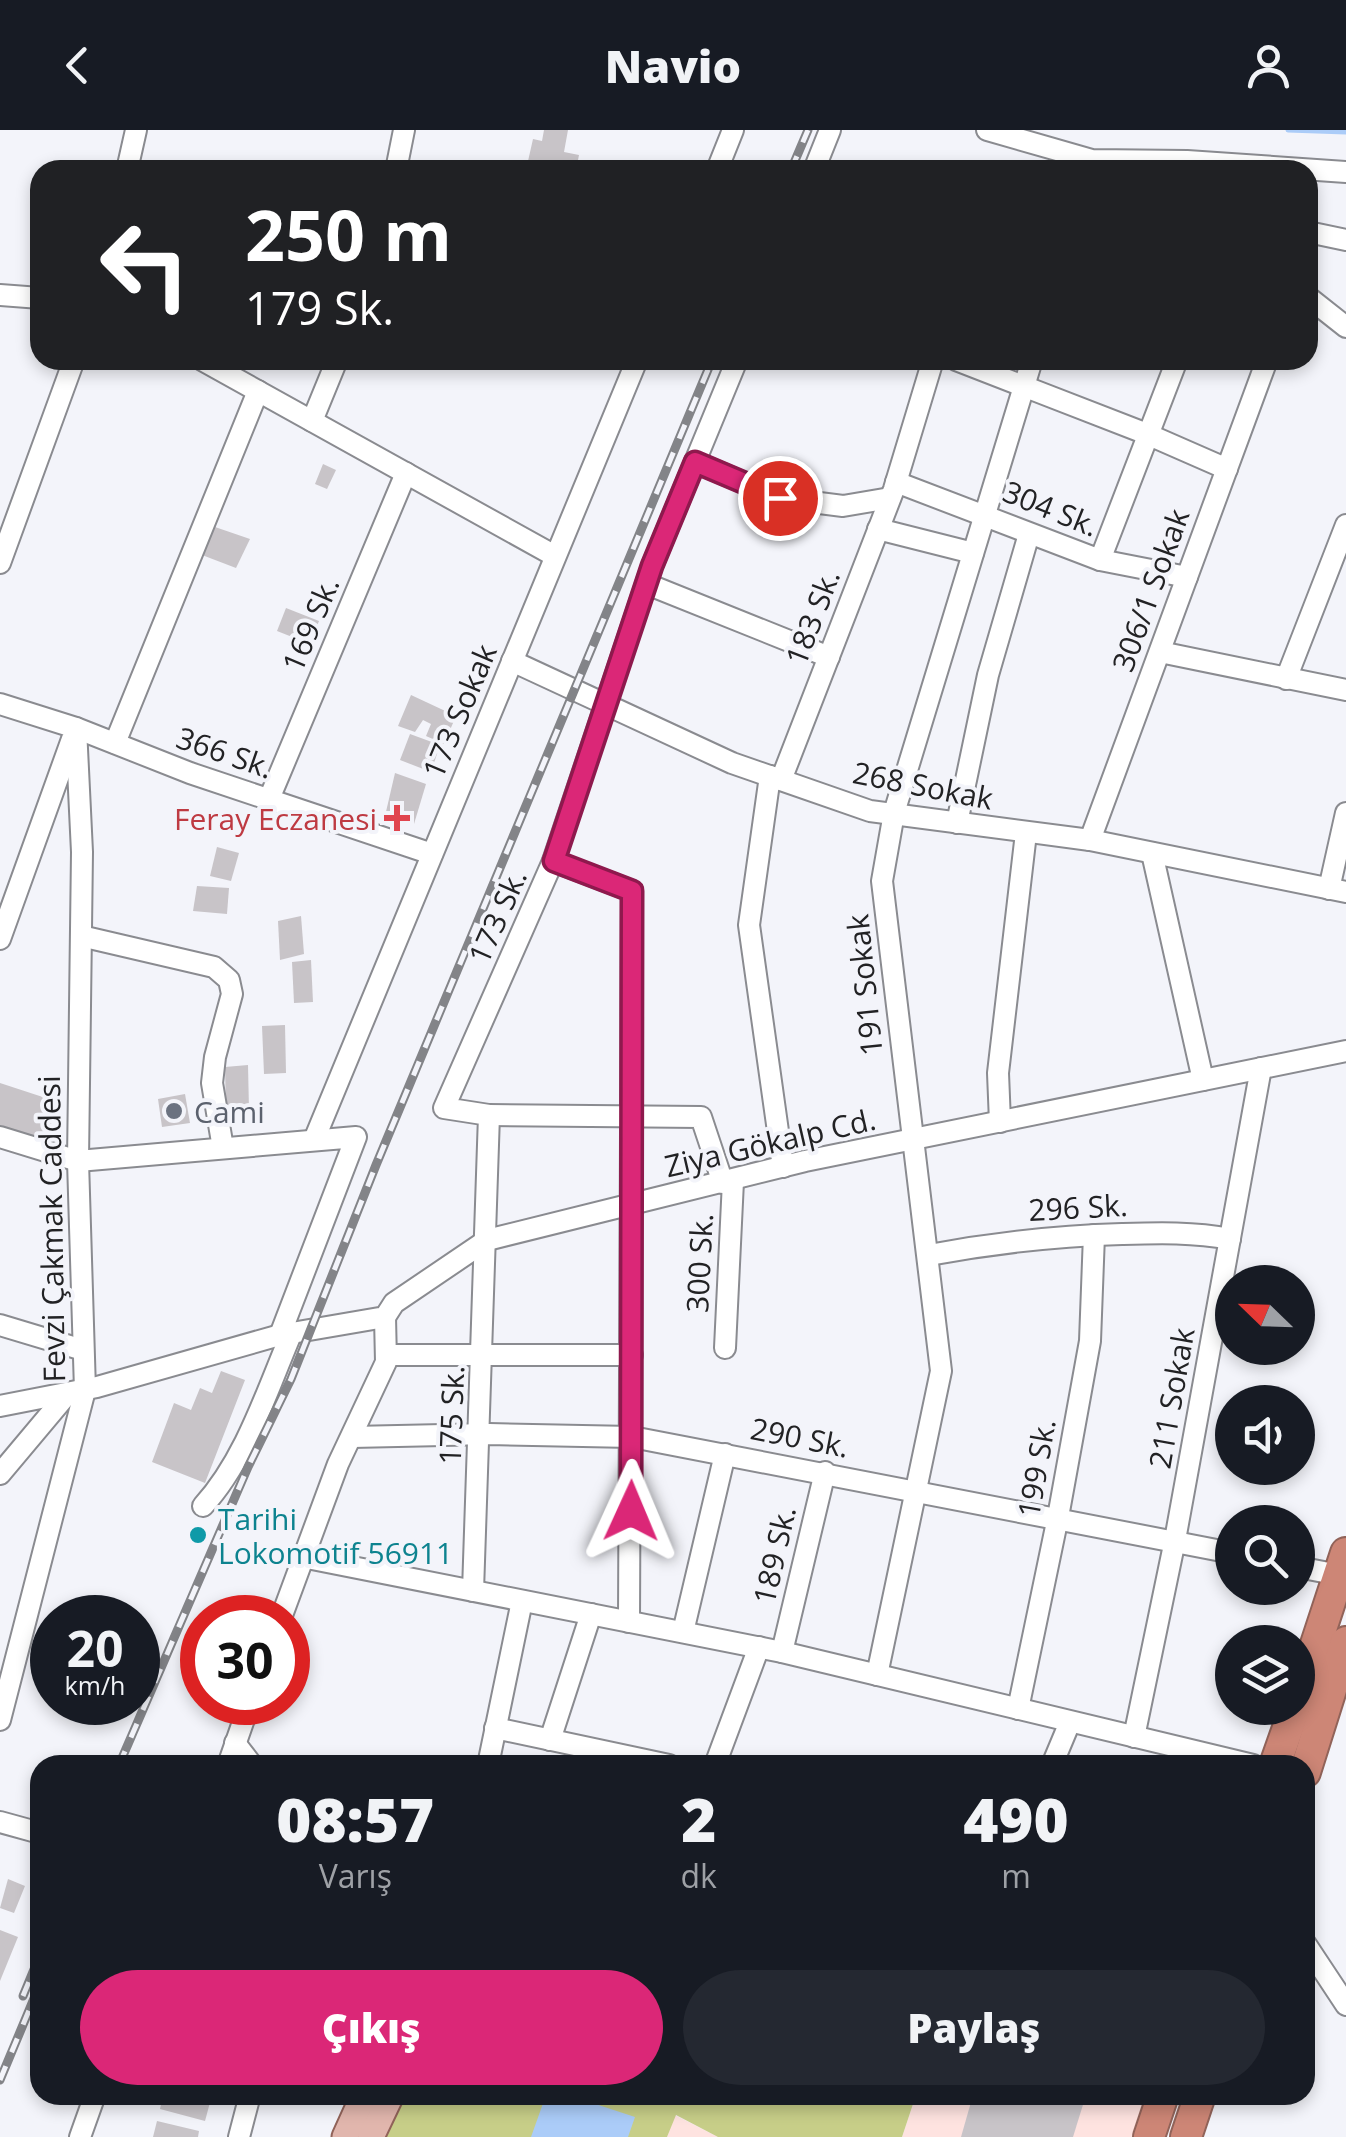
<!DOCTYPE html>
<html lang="tr">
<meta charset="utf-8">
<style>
body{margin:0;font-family:"Open Sans",sans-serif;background:#242831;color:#f1f3f6;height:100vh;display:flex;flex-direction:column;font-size:38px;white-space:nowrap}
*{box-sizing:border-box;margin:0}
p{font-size:32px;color:#9ea1a6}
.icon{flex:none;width:55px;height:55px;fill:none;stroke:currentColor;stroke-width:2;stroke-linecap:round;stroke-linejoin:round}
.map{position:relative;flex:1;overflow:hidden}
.drawer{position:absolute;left:30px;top:1625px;width:1285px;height:350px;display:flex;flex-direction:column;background:#171b24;border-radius:30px;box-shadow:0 5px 15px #0003}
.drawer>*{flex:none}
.banner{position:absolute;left:30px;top:30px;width:1288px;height:210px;border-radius:30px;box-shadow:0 5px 15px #0003;background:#202124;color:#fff;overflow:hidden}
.needle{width:65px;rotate:293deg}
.buttons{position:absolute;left:1215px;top:1135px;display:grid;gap:20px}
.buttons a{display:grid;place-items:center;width:100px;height:100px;border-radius:50%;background:#171b24;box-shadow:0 5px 15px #0003;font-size:50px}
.speed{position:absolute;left:30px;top:1465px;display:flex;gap:20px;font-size:50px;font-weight:700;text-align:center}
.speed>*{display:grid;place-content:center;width:130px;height:130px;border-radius:50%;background:#171b24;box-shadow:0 5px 15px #0003;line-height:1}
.speed small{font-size:25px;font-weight:400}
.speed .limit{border:15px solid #d22;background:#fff;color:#111}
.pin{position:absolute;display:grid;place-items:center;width:85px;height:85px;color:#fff;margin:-42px;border:5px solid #fff;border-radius:50%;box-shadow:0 2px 10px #0007}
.me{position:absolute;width:110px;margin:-55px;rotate:1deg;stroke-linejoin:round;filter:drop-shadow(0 0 8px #0008)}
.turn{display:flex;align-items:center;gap:35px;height:210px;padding:0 50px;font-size:45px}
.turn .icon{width:130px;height:130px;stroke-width:2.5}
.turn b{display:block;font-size:70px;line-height:85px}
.eta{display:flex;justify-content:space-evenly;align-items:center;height:170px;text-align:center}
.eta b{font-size:60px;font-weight:800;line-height:70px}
.cta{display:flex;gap:20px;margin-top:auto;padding:20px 50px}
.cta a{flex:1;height:115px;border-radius:60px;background:#db2777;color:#fff;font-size:40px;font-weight:800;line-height:115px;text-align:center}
.cta a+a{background:#242831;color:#f1f3f6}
header{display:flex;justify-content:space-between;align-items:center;height:130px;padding:0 50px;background:#171b24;font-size:45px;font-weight:800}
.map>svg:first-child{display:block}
.commercial{fill:#fee3e0}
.green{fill:#c7ce88}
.water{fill:#abccf8}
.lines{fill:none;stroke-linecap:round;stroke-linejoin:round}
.stream{stroke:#abccf8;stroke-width:5}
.building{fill:#c8c4c8}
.minor-casing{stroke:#8a8b90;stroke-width:24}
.major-casing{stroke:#916359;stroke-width:29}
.highway-casing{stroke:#916359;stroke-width:34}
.minor{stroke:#fff;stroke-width:20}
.major{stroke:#e1b6ad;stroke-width:25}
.highway{stroke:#cd8676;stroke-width:30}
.rail-casing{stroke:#838488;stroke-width:9}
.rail{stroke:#f3f4fa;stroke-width:5;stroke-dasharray:15;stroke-linecap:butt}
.route-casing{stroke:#8e194d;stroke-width:25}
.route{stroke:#db2777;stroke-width:18}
.health-dot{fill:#e0444e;stroke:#f3f4fa;stroke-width:4}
.worship-dot{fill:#6b7280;stroke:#f3f4fa;stroke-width:4}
.culture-dot{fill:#0f9aa8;stroke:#f3f4fa;stroke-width:4}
.labels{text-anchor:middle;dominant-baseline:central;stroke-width:8;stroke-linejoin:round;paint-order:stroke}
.street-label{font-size:30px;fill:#222224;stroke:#f3f4fa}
.health-label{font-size:30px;fill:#be3a42;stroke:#f3f4fa;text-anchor:end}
.worship-label{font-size:30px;fill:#5b616d;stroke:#f3f4fa;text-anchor:start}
.culture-label{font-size:30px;fill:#0d838f;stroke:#f3f4fa;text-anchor:start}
</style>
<header><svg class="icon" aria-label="back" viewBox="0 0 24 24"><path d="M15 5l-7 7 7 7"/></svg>Navio<svg class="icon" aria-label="person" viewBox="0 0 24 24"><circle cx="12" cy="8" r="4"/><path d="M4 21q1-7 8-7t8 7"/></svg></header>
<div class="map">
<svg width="1346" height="2007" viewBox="0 0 1346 2007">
<rect width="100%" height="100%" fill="#f3f4fa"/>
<!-- commercial -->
<g class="commercial">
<path d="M 916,1965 L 1163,1965 L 1149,2007 L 902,2007 Z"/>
<path d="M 675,1985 L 718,2007 L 667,2007 Z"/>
</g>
<!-- green -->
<path class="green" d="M 391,1965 L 916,1965 L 902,2007 L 718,2007 L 676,1985 L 667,2007 L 372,2007 Z"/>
<!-- water -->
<path class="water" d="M 546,1965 L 568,1965 L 635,1987 L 628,2007 L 531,2007 Z"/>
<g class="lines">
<!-- stream -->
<path class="stream" d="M 1288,0 L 1346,2"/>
</g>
<!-- building -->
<g class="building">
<path d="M 544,0 L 568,0 L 564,22 L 579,25 L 576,40 L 526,40 L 533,9 L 542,11 Z"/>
<path d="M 323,334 L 336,340 L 327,359 L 315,354 Z"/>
<path d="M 215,397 L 250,409 L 236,438 L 202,425 Z"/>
<path d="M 286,478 L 319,491 L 310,514 L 277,501 Z"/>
<path d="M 411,565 L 456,586 L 444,614 L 426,606 L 431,594 L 423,590 L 415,602 L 398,596 Z"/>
<path d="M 410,604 L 440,615 L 431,642 L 400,630 Z"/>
<path d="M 395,643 L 426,654 L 414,694 L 385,686 Z"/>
<path d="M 217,717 L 239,723 L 231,751 L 210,746 Z"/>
<path d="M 197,756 L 229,758 L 227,784 L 193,781 Z"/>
<path d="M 301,786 L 304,824 L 280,830 L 278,791 Z"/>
<path d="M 311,830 L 313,872 L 294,873 L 292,832 Z"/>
<path d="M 285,895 L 286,943 L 264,944 L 262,896 Z"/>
<path d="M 248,935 L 249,980 L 226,982 L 225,937 Z"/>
<path d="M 0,953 L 58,972 L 44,1016 L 0,1002 Z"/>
<path d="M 185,964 L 190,993 L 162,997 L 158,969 Z"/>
<path d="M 221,1241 L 245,1250 L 205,1353 L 152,1332 L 174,1273 L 191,1280 L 200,1258 L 212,1263 Z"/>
<path d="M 8,1749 L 25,1756 L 14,1783 L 0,1778 Z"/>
<path d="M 0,1800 L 18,1807 L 0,1851 Z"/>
<path d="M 163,1965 L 212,1965 L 205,1991 L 160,1979 Z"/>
<path d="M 973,1965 L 1086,1965 L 1073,2007 L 961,2007 Z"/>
<path d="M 157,1991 L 199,2001 L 198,2007 L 153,2007 Z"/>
</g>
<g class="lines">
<defs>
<g id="minor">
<path d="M 987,0 L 1092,30 L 1187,31 L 1346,42"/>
<path d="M 127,40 L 136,0"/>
<path d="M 396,40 L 404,0"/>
<path d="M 717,40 L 733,0"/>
<path d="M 814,40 L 830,0"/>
<path d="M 1308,102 L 1346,110"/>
<path d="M 0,165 L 40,168"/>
<path d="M 1308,167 L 1346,197"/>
<path d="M 202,230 L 555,426"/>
<path d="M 956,230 L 1147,304 L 1227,339"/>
<path d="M 312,291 L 337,230"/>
<path d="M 695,332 L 780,368 L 843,376 L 890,368"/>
<path d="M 896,352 L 1100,430 L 1187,447"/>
<path d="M 878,399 L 973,423"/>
<path d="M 1100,430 L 1177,230"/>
<path d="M 0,433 L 74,230"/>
<path d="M 647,454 L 829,527"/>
<path d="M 1160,522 L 1346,560"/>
<path d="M 512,531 L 732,633 L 870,681 L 1090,710 L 1346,762"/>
<path d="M 1286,549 L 1346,395"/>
<path d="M 0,574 L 76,598 L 190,643 L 432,724"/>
<path d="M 115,613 L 258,261"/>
<path d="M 770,646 L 749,795 L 783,1037"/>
<path d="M 781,650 L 894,359 L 933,230"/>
<path d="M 269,669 L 406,343"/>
<path d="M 957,693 L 988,545 L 1029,404"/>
<path d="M 1090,710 L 1267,230"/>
<path d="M 1152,723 L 1203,950"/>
<path d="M 553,731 L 632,761 L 629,1492"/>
<path d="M 1329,759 L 1346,683"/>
<path d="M 81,806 L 214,837 L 229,850 L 232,864 L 215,927 L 212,953 L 223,1018"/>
<path d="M 0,809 L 72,609"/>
<path d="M 489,985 L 701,987 L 723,1053"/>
<path d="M 1000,992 L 998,943 L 1026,703"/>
<path d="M 0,1007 L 78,1031 L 356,1007 L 280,1205"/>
<path d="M 314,1010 L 637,230"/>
<path d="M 929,1125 C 993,1113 1056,1106 1122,1104 C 1159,1103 1193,1102 1230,1109"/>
<path d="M 0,1195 L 83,1220"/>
<path d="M 725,1218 L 733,1051"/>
<path d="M 386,1225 L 632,1225"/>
<path d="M 0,1276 L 97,1257 L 280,1205 L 385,1187 L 394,1173 L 487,1110 L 805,1031 L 1346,921"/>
<path d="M 352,1307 L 489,1304 L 632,1307 L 1232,1423"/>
<path d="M 0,1344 L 68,1263"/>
<path d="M 203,1376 C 246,1329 267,1260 292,1202"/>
<path d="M 302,1427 L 782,1522 L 1253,1635"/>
<path d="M 1298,1437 L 1339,1445"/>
<path d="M 473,1461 L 489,985 L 444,978 L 553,731 L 652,436 L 737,230"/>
<path d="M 281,1488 L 338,1334 L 386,1232 L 385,1187"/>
<path d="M 683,1502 L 725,1324"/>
<path d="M 782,1522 L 825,1342"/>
<path d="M 877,1545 L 941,1241 L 882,751 L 894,683 L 1032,230"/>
<path d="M 1018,1579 L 1058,1387 L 1090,1211 L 1094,1105"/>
<path d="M 0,1590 L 85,1260 L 78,1031 L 82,722 L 76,598"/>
<path d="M 495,1598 L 669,1635"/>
<path d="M 1134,1607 L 1175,1410 L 1261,938"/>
<path d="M 550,1610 L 591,1484"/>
<path d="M 235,1613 L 252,1635"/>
<path d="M 228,1635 L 250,1572"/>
<path d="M 488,1635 L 522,1471"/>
<path d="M 715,1635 L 759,1517"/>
<path d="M 1052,1635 L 1070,1592"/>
<path d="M 0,1692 L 40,1703"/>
<path d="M 1305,1813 L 1346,1875"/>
<path d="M 80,2007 L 95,1965"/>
<path d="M 239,2007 L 250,1965"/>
</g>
<g id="major">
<path d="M 345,2007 L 364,1965"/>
<path d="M 371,2007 L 391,1965"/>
</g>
<g id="highway">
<path d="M 1298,1569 L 1346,1423"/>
<path d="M 1275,1635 L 1295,1578"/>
<path d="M 1305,1642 L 1346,1512"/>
<path d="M 1149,2007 L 1163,1965"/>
<path d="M 1186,2007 L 1200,1965"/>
</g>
</defs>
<!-- minor casing -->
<use href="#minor" class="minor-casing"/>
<!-- major casing -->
<use href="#major" class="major-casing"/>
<!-- highway casing -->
<use href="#highway" class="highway-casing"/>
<!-- minor -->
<use href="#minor" class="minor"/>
<!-- major -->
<use href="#major" class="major"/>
<!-- highway -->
<use href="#highway" class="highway"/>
<defs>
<g id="rail">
<path d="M 791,40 L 808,0"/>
<path d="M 119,1635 L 248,1337 L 291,1249 L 376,1035 L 712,230"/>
<path d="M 23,1866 L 40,1825"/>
<path d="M 0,1950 L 40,1854"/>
</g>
</defs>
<!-- rail casing -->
<use href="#rail" class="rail-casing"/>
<!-- rail -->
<use href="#rail" class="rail"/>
</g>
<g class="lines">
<defs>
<path id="route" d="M 631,1381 L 632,761 L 554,731 L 652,436 L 695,332 L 780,368"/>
</defs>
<!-- route casing -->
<use href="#route" class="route-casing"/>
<!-- route -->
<use href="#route" class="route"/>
</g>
<!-- markers -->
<path class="health-dot" d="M392 673h10v10h10v10h-10v10h-10v-10h-10v-10h10z"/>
<circle class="worship-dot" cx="174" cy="981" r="10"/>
<circle class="culture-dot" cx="198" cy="1405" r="10"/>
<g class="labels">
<!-- street labels -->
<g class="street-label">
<text transform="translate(1051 378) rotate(22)">304 Sk.</text>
<text transform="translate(1150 460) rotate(-70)">306/1 Sokak</text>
<text transform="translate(812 487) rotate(-69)">183 Sk.</text>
<text transform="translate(310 494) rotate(-67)">169 Sk.</text>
<text transform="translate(459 581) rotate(-67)">173 Sokak</text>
<text transform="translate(225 622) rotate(19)">366 Sk.</text>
<text transform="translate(923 655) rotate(11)">268 Sokak</text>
<text transform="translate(497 786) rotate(-66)">173 Sk.</text>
<text transform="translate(864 855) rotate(-96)">191 Sokak</text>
<text transform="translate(770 1012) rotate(-13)">Ziya Gökalp Cd.</text>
<text transform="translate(1078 1077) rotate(-3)">296 Sk.</text>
<text transform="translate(51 1099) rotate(-91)">Fevzi Çakmak Caddesi</text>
<text transform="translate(699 1133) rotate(-87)">300 Sk.</text>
<text transform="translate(1171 1268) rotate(-80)">211 Sokak</text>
<text transform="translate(451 1285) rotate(-88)">175 Sk.</text>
<text transform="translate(800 1307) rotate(11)">290 Sk.</text>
<text transform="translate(1036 1338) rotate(-80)">199 Sk.</text>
<text transform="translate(774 1425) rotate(-77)">189 Sk.</text>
</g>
<!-- health labels -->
<g class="health-label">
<text x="377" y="688">Feray Eczanesi</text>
</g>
<!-- worship labels -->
<g class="worship-label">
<text x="194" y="981">Cami</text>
</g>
<!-- culture labels -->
<g class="culture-label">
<text x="218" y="1388">Tarihi<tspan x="218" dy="34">Lokomotif 56911</tspan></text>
</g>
</g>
</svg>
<div class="buttons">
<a><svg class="needle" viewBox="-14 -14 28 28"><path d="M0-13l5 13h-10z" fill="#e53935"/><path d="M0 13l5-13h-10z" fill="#9ea1a6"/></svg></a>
<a><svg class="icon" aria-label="sound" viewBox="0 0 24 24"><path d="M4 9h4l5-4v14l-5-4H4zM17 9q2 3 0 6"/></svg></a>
<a><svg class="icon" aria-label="search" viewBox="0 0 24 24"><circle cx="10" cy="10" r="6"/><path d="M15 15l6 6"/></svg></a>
<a><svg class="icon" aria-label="layers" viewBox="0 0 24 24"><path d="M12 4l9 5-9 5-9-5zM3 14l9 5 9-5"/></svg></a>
</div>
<div class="speed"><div>20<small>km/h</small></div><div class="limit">30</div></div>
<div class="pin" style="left:780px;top:368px;background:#d93025"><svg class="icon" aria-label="arrive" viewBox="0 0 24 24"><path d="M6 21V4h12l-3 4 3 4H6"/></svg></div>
<svg class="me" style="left:631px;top:1381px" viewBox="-20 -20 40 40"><path d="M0-17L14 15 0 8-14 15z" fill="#db2777" stroke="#fff" stroke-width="4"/></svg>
<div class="banner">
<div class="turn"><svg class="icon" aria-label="left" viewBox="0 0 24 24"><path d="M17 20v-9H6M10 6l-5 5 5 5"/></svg><div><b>250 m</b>179 Sk.</div></div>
</div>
<section class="drawer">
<div class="eta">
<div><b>08:57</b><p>Varış</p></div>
<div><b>2</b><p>dk</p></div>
<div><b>490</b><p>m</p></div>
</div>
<div class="cta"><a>Çıkış</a><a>Paylaş</a></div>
</section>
</div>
